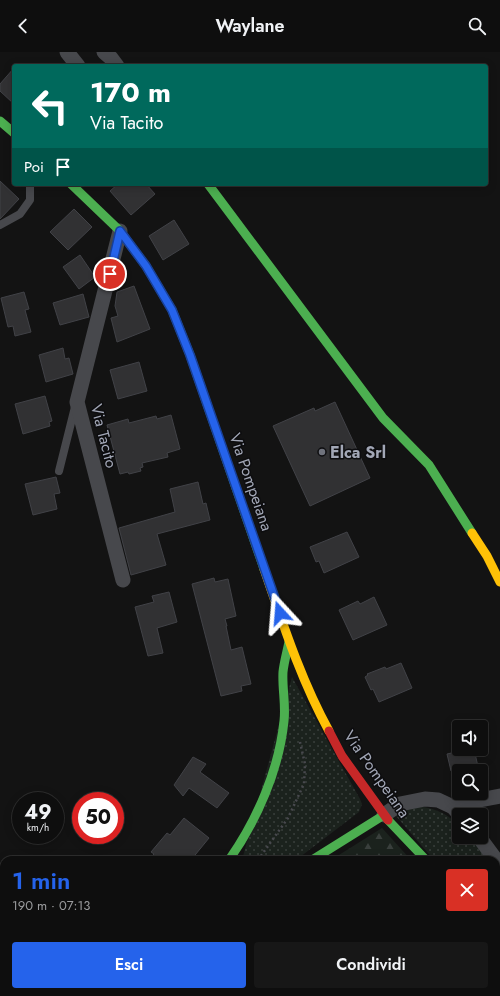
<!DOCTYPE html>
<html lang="it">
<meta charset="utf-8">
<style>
body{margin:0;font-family:Jost,sans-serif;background:#171717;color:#f1f3f6;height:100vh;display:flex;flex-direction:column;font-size:15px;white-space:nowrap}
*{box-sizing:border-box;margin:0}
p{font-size:13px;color:#9b9c9e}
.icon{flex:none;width:22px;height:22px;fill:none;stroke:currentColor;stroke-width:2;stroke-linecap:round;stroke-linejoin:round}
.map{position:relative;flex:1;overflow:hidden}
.details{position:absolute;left:0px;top:804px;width:500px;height:140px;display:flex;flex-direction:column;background:#0e0e0e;border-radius:12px 12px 0 0;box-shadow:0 2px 10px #0003,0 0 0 1px #2e2e2e}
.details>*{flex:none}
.top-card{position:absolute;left:12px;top:12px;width:476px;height:122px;border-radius:4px;box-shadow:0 2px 10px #0003,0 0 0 1px #2e2e2e;background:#00695c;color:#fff;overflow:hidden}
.controls{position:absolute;left:452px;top:668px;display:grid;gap:8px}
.controls a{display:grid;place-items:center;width:36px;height:36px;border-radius:4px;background:#0e0e0e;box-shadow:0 2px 10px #0003,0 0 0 1px #2e2e2e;font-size:20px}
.speed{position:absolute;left:12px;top:740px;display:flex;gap:8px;font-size:20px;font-weight:700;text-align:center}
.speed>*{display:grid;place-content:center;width:52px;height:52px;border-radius:50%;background:#0e0e0e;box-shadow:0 2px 10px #0003,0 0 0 1px #2e2e2e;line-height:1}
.speed small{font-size:10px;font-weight:400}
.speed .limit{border:6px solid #d22;background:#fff;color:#111}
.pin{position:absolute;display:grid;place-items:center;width:34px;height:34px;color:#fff;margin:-17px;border:2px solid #fff;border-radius:50%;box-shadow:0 1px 4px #0007}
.me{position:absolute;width:44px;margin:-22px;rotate:341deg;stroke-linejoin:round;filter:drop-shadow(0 0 3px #0008)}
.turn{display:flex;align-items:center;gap:14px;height:84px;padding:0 12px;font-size:18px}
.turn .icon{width:52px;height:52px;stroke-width:2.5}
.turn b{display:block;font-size:28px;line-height:34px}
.then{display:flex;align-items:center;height:38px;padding:0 12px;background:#0003;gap:8px;font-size:15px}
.round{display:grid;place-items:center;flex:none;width:42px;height:42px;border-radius:4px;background:#171717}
.headline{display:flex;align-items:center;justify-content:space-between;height:68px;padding:0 12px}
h1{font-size:24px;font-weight:600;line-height:30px;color:#2563eb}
.primary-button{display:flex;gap:8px;margin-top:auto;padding:8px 12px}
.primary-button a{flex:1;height:46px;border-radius:4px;background:#2563eb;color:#fff;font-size:16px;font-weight:600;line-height:46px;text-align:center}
.primary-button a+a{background:#171717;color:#f1f3f6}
header{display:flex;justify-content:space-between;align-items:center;height:52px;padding:0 12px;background:#0e0e0e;font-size:18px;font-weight:600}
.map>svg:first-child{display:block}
.grass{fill:url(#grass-dots)}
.forest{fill:url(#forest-firs)}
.building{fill:#313133;stroke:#414247}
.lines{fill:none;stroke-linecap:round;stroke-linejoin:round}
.path{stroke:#48494e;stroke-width:2.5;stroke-dasharray:2 3;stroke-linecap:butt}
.lane{stroke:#47484c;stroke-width:8}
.street{stroke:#47484c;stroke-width:15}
.fast{stroke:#4caf50;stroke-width:9}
.slow{stroke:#ffc107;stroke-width:9}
.jam{stroke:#c62828;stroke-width:9}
.route-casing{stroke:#184099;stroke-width:10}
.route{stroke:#2563eb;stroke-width:7}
.poi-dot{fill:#70737d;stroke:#0d0d0f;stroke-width:1.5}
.labels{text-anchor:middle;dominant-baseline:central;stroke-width:3;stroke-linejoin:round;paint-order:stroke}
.street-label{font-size:16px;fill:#a2a7b6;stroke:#0d0d0f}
.poi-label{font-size:16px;font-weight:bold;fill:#a2a7b6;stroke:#0d0d0f;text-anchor:start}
</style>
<header><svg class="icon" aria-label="back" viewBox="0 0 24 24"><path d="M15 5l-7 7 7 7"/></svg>Waylane<svg class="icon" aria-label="search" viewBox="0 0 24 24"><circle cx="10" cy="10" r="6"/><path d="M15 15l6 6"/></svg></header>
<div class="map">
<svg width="500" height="944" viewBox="0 0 500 944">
<defs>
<pattern id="grass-dots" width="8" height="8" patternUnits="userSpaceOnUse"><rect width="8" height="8" fill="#1b221d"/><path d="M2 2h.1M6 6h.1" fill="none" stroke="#393f3c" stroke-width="1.8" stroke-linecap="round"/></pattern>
<pattern id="forest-firs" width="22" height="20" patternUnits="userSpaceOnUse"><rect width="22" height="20" fill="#1b221d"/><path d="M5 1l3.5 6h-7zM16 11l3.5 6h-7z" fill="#393f3c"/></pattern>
</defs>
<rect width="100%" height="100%" fill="#131313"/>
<!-- grass -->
<g class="grass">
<path d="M 292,625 L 360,747 L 362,752 L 359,760 L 296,808 L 242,808 Z"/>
<path d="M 413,754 C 432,755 445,760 459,773 L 459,785 L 471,785 L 487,808 L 434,808 L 396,764 L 398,756 Z"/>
<path d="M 496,820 L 500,826 L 500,885 L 496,880 Z"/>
<path d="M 21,940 L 65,940 L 68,944 L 0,944 L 0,942 Z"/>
</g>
<!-- forest -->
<g class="forest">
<path d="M 382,776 L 411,808 L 331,808 Z"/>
<path d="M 496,904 L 500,909 L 500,944 L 480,944 L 477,940 L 496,940 Z"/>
<path d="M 119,940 L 188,940 L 178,944 L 116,944 Z"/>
</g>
<!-- building -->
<g class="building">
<path d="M 14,16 L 14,52 L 0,39 L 0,32 Z"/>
<path d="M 0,129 L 19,147 L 0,167 Z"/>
<path d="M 118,132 L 146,132 L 155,142 L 131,163 L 110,139 Z"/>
<path d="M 74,157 L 92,175 L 68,198 L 50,180 Z"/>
<path d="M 174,168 L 189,192 L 163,208 L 149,184 Z"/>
<path d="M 80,203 L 95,225 L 79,237 L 63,215 Z"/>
<path d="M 134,234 L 150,277 L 117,290 L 111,266 L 118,264 L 115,254 L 117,240 Z"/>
<path d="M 24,240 L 29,257 L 25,258 L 31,280 L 15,284 L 13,274 L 8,275 L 1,246 Z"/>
<path d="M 83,242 L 89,265 L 60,273 L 53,251 Z"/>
<path d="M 63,296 L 65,307 L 69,306 L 73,322 L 46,330 L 39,303 Z"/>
<path d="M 139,310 L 147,339 L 118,347 L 110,318 Z"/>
<path d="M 45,344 L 52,369 L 49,370 L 50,374 L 23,382 L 15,352 Z"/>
<path d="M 335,350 L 370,426 L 310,454 L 273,374 L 314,356 L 315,359 Z"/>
<path d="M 171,363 L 180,397 L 167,401 L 168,405 L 142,411 L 143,415 L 140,416 L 141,419 L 129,422 L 128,420 L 120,422 L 107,373 L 128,367 L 129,371 L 156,364 L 157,367 Z"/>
<path d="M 56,425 L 60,441 L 54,442 L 57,457 L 33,463 L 25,432 Z"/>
<path d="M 198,430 L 203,452 L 206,451 L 210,468 L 157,482 L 166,513 L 131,523 L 119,476 L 175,460 L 170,437 Z"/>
<path d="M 347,480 L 359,505 L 324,521 L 319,509 L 316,510 L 310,495 Z"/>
<path d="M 214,526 L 215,530 L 228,527 L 236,564 L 225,567 L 227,574 L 226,574 L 231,598 L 242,595 L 251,632 L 241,634 L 242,639 L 221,644 L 192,532 Z"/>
<path d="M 169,540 L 177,570 L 157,576 L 163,601 L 148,604 L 135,555 L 154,550 L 152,544 Z"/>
<path d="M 374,545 L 387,573 L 353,588 L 339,558 L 358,549 L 360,552 Z"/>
<path d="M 401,611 L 412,636 L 379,650 L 373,637 L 371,638 L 365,625 L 368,623 L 367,622 L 385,615 L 386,617 Z"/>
<path d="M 469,697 L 474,697 L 479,719 L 451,719 L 447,702 Z"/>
<path d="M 193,705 L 206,712 L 200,720 L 229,741 L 217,756 L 189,736 L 183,744 L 174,733 Z"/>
<path d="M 184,766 L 209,786 L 191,808 L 148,808 L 154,802 L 151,800 L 167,781 L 170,783 Z"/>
</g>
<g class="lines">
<!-- path -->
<path class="path" d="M 258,808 L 288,766 L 304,732 L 305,712 L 300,690"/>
<!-- lane -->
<g class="lane">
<path d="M 0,173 L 20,162 L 30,148 L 30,132"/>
<path d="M 59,419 L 75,355"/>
</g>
<!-- street -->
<g class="street">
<path d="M 67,0 L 78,14"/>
<path d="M 104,0 L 111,6 L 117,14"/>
<path d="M 120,179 L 77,350 L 123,528"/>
<path d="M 453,755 L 469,750 L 500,744"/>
<path d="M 384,763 L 400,752 L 425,747 L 438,748 L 453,755 L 460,763"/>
<path d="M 479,785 L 496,808"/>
</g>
<!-- fast -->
<g class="fast">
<path d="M 0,69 L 14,81"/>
<path d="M 71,132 L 120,179 L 146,214 L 172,258 L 190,303 L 264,517"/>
<path d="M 208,132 L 383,366 L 429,413 L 472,481"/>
<path d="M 388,768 L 426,808"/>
<path d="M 229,808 C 257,768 279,718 284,669 C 286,653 282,636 283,620 C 284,610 287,600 289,590"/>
<path d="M 312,808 L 384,763"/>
<path d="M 496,889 L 500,894"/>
</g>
<!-- slow -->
<g class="slow">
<path d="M 472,481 L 487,504 L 500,530"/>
<path d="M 264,517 C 283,572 301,628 329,679"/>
<path d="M 105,944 L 109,940"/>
</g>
<!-- jam -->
<path class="jam" d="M 329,679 L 342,704 L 388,768"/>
</g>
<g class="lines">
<defs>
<path id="route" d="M 110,222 L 120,179 L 146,214 L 172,258 L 190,303 L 280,561"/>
</defs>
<!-- route casing -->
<use href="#route" class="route-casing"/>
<!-- route -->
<use href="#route" class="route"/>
</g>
<!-- markers -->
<circle class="poi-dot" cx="322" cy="400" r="4"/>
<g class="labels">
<!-- street labels -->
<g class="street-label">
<text transform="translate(104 384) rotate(76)">Via Tacito</text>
<text transform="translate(251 430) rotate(71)">Via Pompeiana</text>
<text transform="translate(377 722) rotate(55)">Via Pompeiana</text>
</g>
<!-- poi labels -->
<g class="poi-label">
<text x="330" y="400">Elca Srl</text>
</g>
</g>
</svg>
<div class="controls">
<a><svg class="icon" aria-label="sound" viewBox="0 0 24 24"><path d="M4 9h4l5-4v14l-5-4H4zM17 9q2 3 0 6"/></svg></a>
<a><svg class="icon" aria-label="search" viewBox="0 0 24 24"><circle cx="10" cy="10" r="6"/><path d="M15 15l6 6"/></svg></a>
<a><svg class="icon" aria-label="layers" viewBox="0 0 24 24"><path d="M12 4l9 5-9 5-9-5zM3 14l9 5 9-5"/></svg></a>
</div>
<div class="speed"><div>49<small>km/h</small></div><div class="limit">50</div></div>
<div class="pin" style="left:110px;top:222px;background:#d93025"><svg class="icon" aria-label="arrive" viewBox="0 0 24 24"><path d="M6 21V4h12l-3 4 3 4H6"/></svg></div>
<svg class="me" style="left:280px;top:561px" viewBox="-20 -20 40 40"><path d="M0-17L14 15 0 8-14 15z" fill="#2563eb" stroke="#fff" stroke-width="4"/></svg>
<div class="top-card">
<div class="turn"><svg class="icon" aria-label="left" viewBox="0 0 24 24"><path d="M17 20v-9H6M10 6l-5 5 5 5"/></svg><div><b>170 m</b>Via Tacito</div></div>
<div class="then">Poi<svg class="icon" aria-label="arrive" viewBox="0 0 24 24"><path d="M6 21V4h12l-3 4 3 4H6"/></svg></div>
</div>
<section class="details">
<div class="headline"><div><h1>1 min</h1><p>190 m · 07:13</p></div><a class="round" style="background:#d93025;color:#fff"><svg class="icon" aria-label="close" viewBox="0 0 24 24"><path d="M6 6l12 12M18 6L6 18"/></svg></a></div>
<div class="primary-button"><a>Esci</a><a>Condividi</a></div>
</section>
</div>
